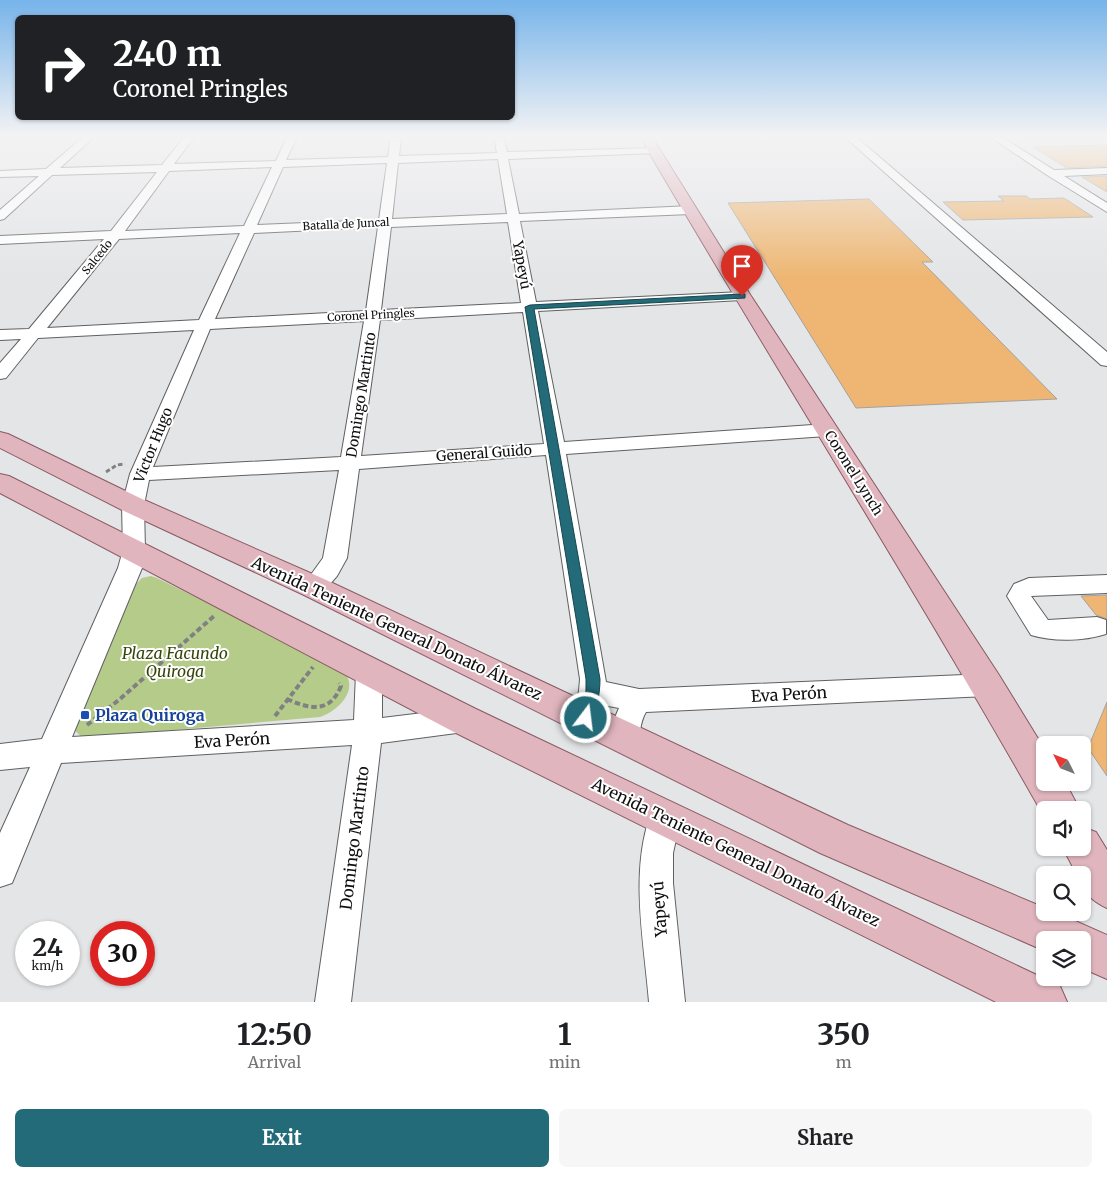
<!DOCTYPE html>
<meta charset="utf-8">
<style>
body{margin:0;font-family:Merriweather,serif;background:#f6f6f6;color:#202124;height:100vh;display:flex;flex-direction:column;font-size:19px;white-space:nowrap}
*{box-sizing:border-box;margin:0}
p{font-size:16px;color:#757577}
.icon{flex:none;width:28px;height:28px;fill:none;stroke:currentColor;stroke-width:2;stroke-linecap:round;stroke-linejoin:round}
.map{position:relative;height:1002px;overflow:hidden}
.side{display:flex;flex-direction:column;background:#fff;flex:1}
.side>*{flex:none}
.top-card{position:absolute;left:15px;top:15px;width:500px;height:105px;border-radius:8px;box-shadow:0 1px 4px #0004;background:#202124;color:#fff;overflow:hidden}
.needle{width:32px;rotate:312deg}
.controls{position:absolute;left:1036px;top:736px;display:grid;gap:10px}
.controls a{display:grid;place-items:center;width:55px;height:55px;border-radius:8px;background:#fff;box-shadow:0 1px 4px #0004;font-size:25px}
.speed{position:absolute;left:15px;top:921px;display:flex;gap:10px;font-size:25px;font-weight:700;text-align:center}
.speed>*{display:grid;place-content:center;width:65px;height:65px;border-radius:50%;background:#fff;box-shadow:0 1px 4px #0004;line-height:1}
.speed small{font-size:12px;font-weight:400}
.speed .limit{border:8px solid #d22;background:#fff;color:#111}
.pin{position:absolute;display:grid;place-items:center;width:42px;height:42px;color:#fff;margin:-51px -21px;border-radius:50% 50% 50% 0;rotate:-45deg;box-shadow:0 0 5px #0007}
.pin .icon{rotate:45deg}
.me{position:absolute;width:55px;margin:-28px;rotate:15deg;stroke-linejoin:round;filter:drop-shadow(0 0 4px #0008)}
.turn{display:flex;align-items:center;gap:18px;height:105px;padding:0 15px;font-size:22px}
.turn .icon{width:65px;height:65px;stroke-width:2.5}
.turn b{display:block;font-size:35px;line-height:42px}
.eta{display:flex;justify-content:space-evenly;align-items:center;height:85px;text-align:center}
.eta b{font-size:30px;font-weight:700;line-height:35px}
.cta{display:flex;gap:10px;margin-top:auto;padding:10px 15px}
.cta a{flex:1;height:58px;border-radius:8px;background:#236b78;color:#fff;font-size:20px;font-weight:700;line-height:58px;text-align:center}
.cta a+a{background:#f6f6f6;color:#202124}
.map>svg:first-child{display:block}
.green{fill:#b5cb8a}
.building{fill:#eeb672;stroke:#a3a19f}
.lines{fill:none;stroke-linecap:round;stroke-linejoin:round}
.minor-casing{stroke:#5f6062;stroke-width:2}
.major-casing{stroke:#895a64;stroke-width:2}
.path-far1{stroke:#808182;stroke-width:3;stroke-dasharray:4.5 2.5;stroke-linecap:butt}
.path{stroke:#808182;stroke-width:4;stroke-dasharray:5.5 3;stroke-linecap:butt}
.minor{fill:#fff;fill-rule:evenodd}
.major{fill:#e0b5bd;fill-rule:evenodd}
.route{fill:#236b78;stroke:#17464e}
.transit-dot{fill:#1a4fb4;stroke:#fff;stroke-width:2}
.labels{text-anchor:middle;dominant-baseline:central;stroke-width:4;stroke-linejoin:round;paint-order:stroke}
.far-street-label{font-size:11px;fill:#0f0f10;stroke:#fff}
.street-label{font-size:14px;fill:#0f0f10;stroke:#fff}
.near-street-label{font-size:16px;fill:#0f0f10;stroke:#fff}
.near-park-label{font-size:16px;font-style:italic;fill:#35450a;stroke:#fff}
.near-transit-label{font-size:16px;font-weight:bold;fill:#164399;stroke:#fff;text-anchor:start}
</style>
<div class="map">
<svg width="1107" height="1002" viewBox="0 0 1107 1002">
<rect width="100%" height="100%" fill="#e4e5e7"/>
<!-- green -->
<path class="green" d="M 151,576 L 157,578 L 343,670 C 360,689 339,710 320,717 L 83,738 L 74,730 L 132,588 L 142,578 Z"/>
<!-- building -->
<g class="building">
<path d="M 1107,145 L 1107,166 L 1067,168 L 1033,147 Z"/>
<path d="M 1107,176 L 1107,192 L 1082,177 Z"/>
<path d="M 998,196 L 1026,196 L 1030,199 L 1064,198 L 1093,217 L 963,220 L 943,202 L 1004,201 Z"/>
<path d="M 869,199 L 933,262 L 922,262 L 1057,399 L 856,408 L 728,203 Z"/>
<path d="M 1107,595 L 1107,619 L 1096,615 L 1081,596 Z"/>
<path d="M 1107,702 L 1107,776 L 1088,748 Z"/>
</g>
<g class="lines">
<defs>
<g id="minor">
<path d="M 83,137 L 94,137 L 60,168 L 162,165 L 184,137 L 194,137 L 174,164 L 276,161 L 287,137 L 297,137 L 286,160 L 388,157 L 391,137 L 401,137 L 399,156 L 497,153 L 494,137 L 504,137 L 507,152 L 658,148 L 659,150 L 658,152 L 654,153 L 508,159 L 519,214 L 691,206 L 697,210 L 691,214 L 520,221 L 536,302 L 742,292 L 747,293 L 749,296 L 747,299 L 742,300 L 538,311 L 564,442 L 827,424 L 834,426 L 837,430 L 834,434 L 827,436 L 566,454 L 606,682 L 639,689 L 987,674 L 997,677 L 1000,685 L 997,693 L 987,696 L 646,712 C 639,723 641,735 636,746 L 626,750 L 616,746 C 610,732 613,721 619,708 L 603,705 L 596,727 L 586,730 L 576,727 L 572,718 L 579,691 L 580,679 L 546,455 L 359,469 L 347,558 L 337,576 L 322,593 L 314,596 L 306,593 L 302,587 L 323,558 L 339,470 L 149,480 L 144,505 L 145,550 L 142,568 L 72,737 L 354,720 L 356,673 L 360,665 L 369,662 L 378,665 L 382,673 L 382,718 L 464,708 L 474,711 L 478,720 L 474,729 L 464,732 L 381,743 L 351,1002 L 315,1002 L 352,745 L 61,763 L 12,883 L 0,887 L 0,833 L 30,767 L 0,770 L 0,744 L 42,739 L 118,568 L 123,550 L 122,505 L 130,474 L 194,330 L 38,338 L 6,378 L 0,379 L 0,363 L 21,339 L 0,340 L 0,330 L 29,329 L 104,239 L 0,244 L 0,236 L 111,231 L 157,172 L 52,175 L 4,219 L 0,220 L 0,210 L 39,176 L 0,177 L 0,171 L 46,169 ZM 498,159 L 507,214 L 392,219 L 398,163 ZM 387,163 L 379,220 L 257,225 L 283,167 ZM 272,167 L 244,226 L 125,231 L 169,171 ZM 508,222 L 521,303 L 381,310 L 391,227 ZM 378,227 L 366,311 L 215,319 L 254,233 ZM 240,233 L 199,320 L 47,328 L 119,239 ZM 523,312 L 544,444 L 361,456 L 380,320 ZM 364,321 L 341,457 L 153,467 L 210,329 Z"/>
<path d="M 845,137 L 856,137 L 1107,352 L 1107,366 L 1101,365 Z"/>
<path d="M 990,137 L 1002,137 L 1054,170 L 1107,168 L 1107,174 L 1064,176 L 1107,203 L 1107,212 L 1047,175 Z"/>
<path d="M 1107,575 L 1107,593 L 1031,596 L 1048,620 L 1097,617 L 1106,620 L 1106,634 C 1084,641 1053,642 1031,635 L 1007,596 L 1014,584 L 1029,578 Z"/>
<path d="M 665,802 L 676,806 L 681,817 L 673,853 L 673,883 L 685,1002 L 649,1002 C 644,939 628,866 654,806 Z"/>
</g>
<g id="major">
<path d="M 640,137 L 652,137 L 751,296 L 999,675 L 1045,750 L 1045,782 L 1065,782 L 1080,810 L 1045,810 L 1045,818 C 915,588 773,365 640,137 Z"/>
<path d="M 0,432 L 8,434 L 142,499 L 324,579 L 848,825 L 1045,908 L 1045,912 L 1055,912 L 1107,935 L 1107,979 L 1082,968 L 1082,940 L 1045,940 L 1045,951 L 820,853 L 304,595 L 124,511 L 0,448 Z"/>
<path d="M 0,474 L 9,476 L 476,709 L 1060,986 L 1067,1002 L 996,1002 L 452,731 L 0,493 Z"/>
<path d="M 1082,827 L 1096,832 L 1107,850 L 1107,908 C 1092,901 1082,892 1082,875 L 1077,875 L 1063,848 L 1082,848 Z"/>
</g>
</defs>
<!-- minor casing -->
<use href="#minor" class="minor-casing"/>
<!-- major casing -->
<use href="#major" class="major-casing"/>
<!-- path-far1 -->
<path class="path-far1" d="M 106,472 L 117,465 L 125,464"/>
<!-- path -->
<g class="path">
<path d="M 287,699 C 309,709 330,714 341,686 L 339,683"/>
<path d="M 275,716 L 313,667"/>
<path d="M 87,725 L 120,699 L 214,616"/>
</g>
<!-- minor -->
<use href="#minor" class="minor"/>
<!-- major -->
<use href="#major" class="major"/>
</g>
<!-- sky -->
<linearGradient id="sky" x2="0" y2="1"><stop stop-color="#77b4ea"/><stop offset="0.49" stop-color="#f3f3f4"/><stop offset="1" stop-color="#f3f3f4" stop-opacity="0"/></linearGradient>
<rect width="1107" height="278" fill="url(#sky)"/>
<!-- route -->
<path class="route" d="M 742,294 L 745,294 L 745,298 L 534,309 L 600,679 C 600,693 597,709 591,723 L 586,724 L 580,723 L 578,718 L 586,691 L 586,679 L 525,307 L 530,305 Z"/>
<!-- markers -->
<rect class="transit-dot" x="80" y="710" width="10" height="10" rx="2.5"/>
<g class="labels">
<!-- far-street labels -->
<g class="far-street-label">
<text transform="translate(346 224) rotate(-3)">Batalla de Juncal</text>
<text transform="translate(97 257) rotate(-51)">Salcedo</text>
<text transform="translate(371 315) rotate(-3)">Coronel Pringles</text>
</g>
<!-- street labels -->
<g class="street-label">
<text transform="translate(522 265) rotate(80)">Yapeyú</text>
<text transform="translate(361 395) rotate(-81)">Domingo Martinto</text>
<text transform="translate(153 445) rotate(-68)">Victor Hugo</text>
<text transform="translate(484 453) rotate(-4)">General Guido</text>
<text transform="translate(854 473) rotate(58)">Coronel Lynch</text>
</g>
<!-- near-street labels -->
<g class="near-street-label">
<text transform="translate(397 628) rotate(25)">Avenida Teniente General Donato Álvarez</text>
<text transform="translate(789 694) rotate(-3)">Eva Perón</text>
<text transform="translate(232 740) rotate(-3)">Eva Perón</text>
<text transform="translate(354 838) rotate(-83)">Domingo Martinto</text>
<text transform="translate(736 852) rotate(26)">Avenida Teniente General Donato Álvarez</text>
<text transform="translate(659 909) rotate(-94)">Yapeyú</text>
</g>
<!-- near-park labels -->
<g class="near-park-label">
<text x="175" y="653">Plaza Facundo<tspan x="175" dy="18">Quiroga</tspan></text>
</g>
<!-- near-transit labels -->
<g class="near-transit-label">
<text x="95" y="715">Plaza Quiroga</text>
</g>
</g>
</svg>
<div class="controls">
<a><svg class="needle" viewBox="-14 -14 28 28"><path d="M0-13l5 13h-10z" fill="#e53935"/><path d="M0 13l5-13h-10z" fill="#757577"/></svg></a>
<a><svg class="icon" aria-label="sound" viewBox="0 0 24 24"><path d="M4 9h4l5-4v14l-5-4H4zM17 9q2 3 0 6"/></svg></a>
<a><svg class="icon" aria-label="search" viewBox="0 0 24 24"><circle cx="10" cy="10" r="6"/><path d="M15 15l6 6"/></svg></a>
<a><svg class="icon" aria-label="layers" viewBox="0 0 24 24"><path d="M12 4l9 5-9 5-9-5zM3 14l9 5 9-5"/></svg></a>
</div>
<div class="speed"><div>24<small>km/h</small></div><div class="limit">30</div></div>
<div class="pin" style="left:742px;top:296px;background:#d93025"><svg class="icon" aria-label="arrive" viewBox="0 0 24 24"><path d="M6 21V4h12l-3 4 3 4H6"/></svg></div>
<svg class="me" style="left:586px;top:718px" viewBox="-20 -20 40 40"><circle r="17" fill="#236b78" stroke="#fff" stroke-width="3"/><path d="M0-11L8 9 0 5-8 9z" fill="#fff"/></svg>
<div class="top-card">
<div class="turn"><svg class="icon" aria-label="right" viewBox="0 0 24 24"><path d="M7 20v-9h11M14 6l5 5-5 5"/></svg><div><b>240 m</b>Coronel Pringles</div></div>
</div>
</div>
<section class="side">
<div class="eta">
<div><b>12:50</b><p>Arrival</p></div>
<div><b>1</b><p>min</p></div>
<div><b>350</b><p>m</p></div>
</div>
<div class="cta"><a>Exit</a><a>Share</a></div>
</section>
